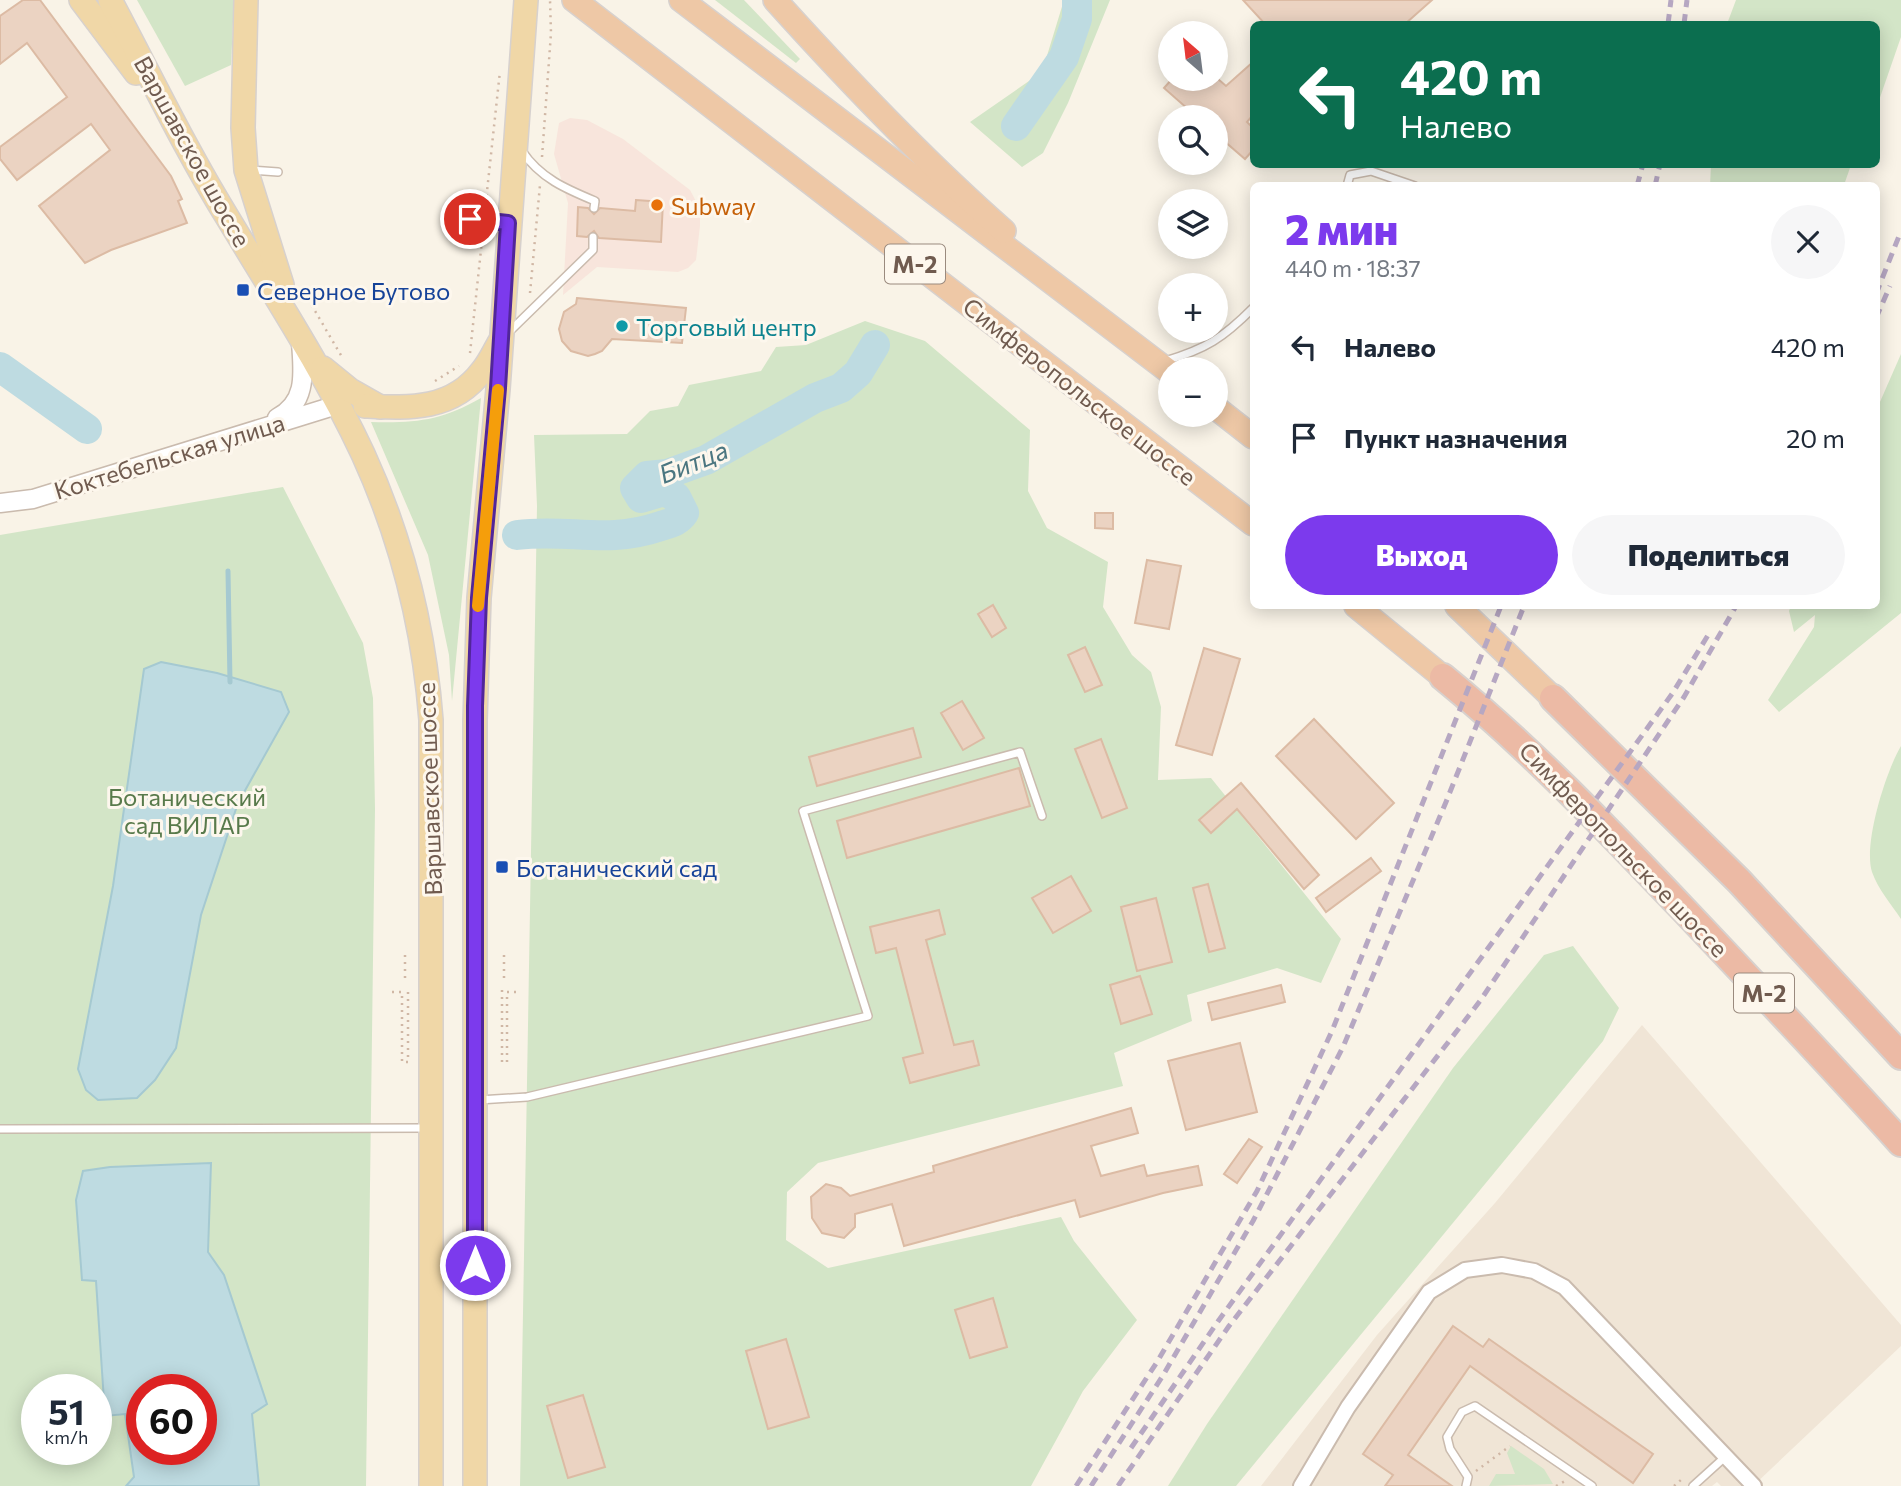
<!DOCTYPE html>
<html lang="ru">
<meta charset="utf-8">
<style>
body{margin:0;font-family:Commissioner,sans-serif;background:#f6f6f7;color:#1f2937;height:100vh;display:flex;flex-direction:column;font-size:26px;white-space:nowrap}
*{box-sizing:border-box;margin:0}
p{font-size:23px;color:#747a83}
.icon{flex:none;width:38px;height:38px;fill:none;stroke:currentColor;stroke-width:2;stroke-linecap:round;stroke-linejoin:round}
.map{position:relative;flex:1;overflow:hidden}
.panel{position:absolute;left:1250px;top:182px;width:630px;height:427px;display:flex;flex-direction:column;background:#fff;border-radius:10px;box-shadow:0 4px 18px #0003}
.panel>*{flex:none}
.hud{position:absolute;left:1250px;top:21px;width:630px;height:147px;border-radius:10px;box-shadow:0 4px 18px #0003;background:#0b6e4f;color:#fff;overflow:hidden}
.needle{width:46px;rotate:332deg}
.fabs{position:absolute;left:1158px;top:21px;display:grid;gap:14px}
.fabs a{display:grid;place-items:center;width:70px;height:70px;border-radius:50%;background:#fff;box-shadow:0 4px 18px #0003;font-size:35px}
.speed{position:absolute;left:21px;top:1374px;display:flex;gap:14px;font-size:35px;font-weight:700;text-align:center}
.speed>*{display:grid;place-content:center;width:91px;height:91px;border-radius:50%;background:#fff;box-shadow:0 4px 18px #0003;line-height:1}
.speed small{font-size:18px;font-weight:400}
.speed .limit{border:10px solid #d22;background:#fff;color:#111}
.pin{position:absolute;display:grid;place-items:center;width:60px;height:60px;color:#fff;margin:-30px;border:4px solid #fff;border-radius:50%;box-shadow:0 2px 7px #0007}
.me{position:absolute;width:77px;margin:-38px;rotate:0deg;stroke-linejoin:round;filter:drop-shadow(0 0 5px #0008)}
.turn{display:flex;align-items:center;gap:24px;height:147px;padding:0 35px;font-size:32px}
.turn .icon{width:91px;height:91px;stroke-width:2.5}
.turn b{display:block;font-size:49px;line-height:60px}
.round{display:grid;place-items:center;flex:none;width:74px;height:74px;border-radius:37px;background:#f6f6f7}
.summary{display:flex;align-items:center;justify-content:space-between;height:119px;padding:0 35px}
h1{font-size:42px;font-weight:800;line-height:52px;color:#7c3aed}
.cta{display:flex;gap:14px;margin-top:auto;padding:14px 35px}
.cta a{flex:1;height:80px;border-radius:42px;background:#7c3aed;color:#fff;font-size:28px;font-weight:800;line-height:80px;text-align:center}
.cta a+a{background:#f6f6f7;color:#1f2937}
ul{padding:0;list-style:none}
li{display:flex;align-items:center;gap:21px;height:91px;padding:0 35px}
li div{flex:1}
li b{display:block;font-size:26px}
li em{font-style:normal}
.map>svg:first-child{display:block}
.residential{fill:#f0e5d6}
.commercial{fill:#f8e5dc}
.green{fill:#d3e5c7;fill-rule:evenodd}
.water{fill:#bedbe1;stroke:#a5c9d1;stroke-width:2;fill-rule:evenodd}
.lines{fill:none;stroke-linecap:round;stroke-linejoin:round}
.stream{stroke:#a5c9d1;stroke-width:5}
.river{stroke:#bedbe1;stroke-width:30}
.building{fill:#ebd3c2;stroke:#dcbba4;stroke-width:2}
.service-casing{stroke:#cabbae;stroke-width:10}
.minor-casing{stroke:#cabbae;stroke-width:18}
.tertiary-casing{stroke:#cabbae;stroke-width:21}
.primary-casing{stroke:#d7d1ce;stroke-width:26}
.trunk-casing{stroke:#d7d1ce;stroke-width:26}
.motorway-casing{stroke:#d7d1ce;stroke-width:30}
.path{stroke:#d0b7a5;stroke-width:2.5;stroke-dasharray:2 5;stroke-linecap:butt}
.service{stroke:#fff;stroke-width:7}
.minor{stroke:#fff;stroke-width:14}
.tertiary{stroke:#fff;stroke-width:18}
.primary{stroke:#f0d7a7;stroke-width:23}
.trunk{stroke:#eec8a6;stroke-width:23}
.motorway{stroke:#ecbaa5;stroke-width:26}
.rail{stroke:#b6a7c2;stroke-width:5;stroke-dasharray:10 7;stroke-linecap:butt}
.route-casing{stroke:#51269a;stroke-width:18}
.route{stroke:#7c3aed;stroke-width:12}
.slow{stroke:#f59e0b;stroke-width:12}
.food-dot{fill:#e8710a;stroke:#fdf7ed;stroke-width:2.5}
.transit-dot{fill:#1a4fb4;stroke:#fdf7ed;stroke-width:2.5}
.culture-dot{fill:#0f9aa8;stroke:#fdf7ed;stroke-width:2.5}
.labels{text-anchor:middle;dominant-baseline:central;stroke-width:6;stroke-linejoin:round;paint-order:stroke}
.shield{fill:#fdf7ed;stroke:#9a8a7e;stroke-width:2}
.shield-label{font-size:23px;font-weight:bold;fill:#705b4f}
.street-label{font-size:24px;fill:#705b4f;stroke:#fdf7ed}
.food-label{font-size:24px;fill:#c56008;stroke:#fdf7ed;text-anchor:start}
.transit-label{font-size:24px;fill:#164399;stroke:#fdf7ed;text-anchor:start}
.culture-label{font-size:24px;fill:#0d838f;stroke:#fdf7ed;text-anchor:start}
.park-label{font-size:24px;fill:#587a4b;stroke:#fdf7ed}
.water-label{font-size:26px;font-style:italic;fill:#4b7680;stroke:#fdf7ed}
</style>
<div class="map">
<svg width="1901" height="1486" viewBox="0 0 1901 1486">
<rect width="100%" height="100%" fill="#f9f3e7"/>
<!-- residential -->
<path class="residential" d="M 1642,1025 L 1901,1325 L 1901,1346 L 1753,1486 L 1721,1486 L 1717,1482 L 1712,1486 L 1261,1486 L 1377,1335 L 1495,1203 Z"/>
<!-- commercial -->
<path class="commercial" d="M 570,118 L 587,120 L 623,139 L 690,190 L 700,209 L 700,226 L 696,260 L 688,268 L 678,272 L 597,267 L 563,295 L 568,203 L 554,154 L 559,123 Z"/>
<!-- green -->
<g class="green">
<path d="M 137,0 L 234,0 L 231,65 L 185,86 Z"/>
<path d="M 715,0 L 744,0 L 800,59 L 796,63 Z"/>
<path d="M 1064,0 L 1110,0 L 1068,103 L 1043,153 L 1022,167 L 970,122 L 1042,72 Z"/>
<path d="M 1736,0 L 1901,0 L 1901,37 L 1876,109 L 1876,24 L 1727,24 Z"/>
<path d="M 1711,165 L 1711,164 L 1851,165 L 1844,185 L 1710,186 Z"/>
<path d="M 865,321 L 925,341 L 1030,430 L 1028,491 L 1047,528 L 1108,562 L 1103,607 L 1132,655 L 1151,672 L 1161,707 L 1158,780 L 1211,778 L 1341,939 L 1321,983 L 1277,968 L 1187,995 L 1192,1021 L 1114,1053 L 1123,1086 L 818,1163 L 787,1192 L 786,1240 L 828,1268 L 1061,1217 L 1074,1241 L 1137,1320 L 1083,1391 L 1031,1486 L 520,1486 L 537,506 L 534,435 L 627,434 L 650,411 L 678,406 L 689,385 L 761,371 L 776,347 L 806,345 Z"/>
<path d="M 1901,354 L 1901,613 L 1779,712 L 1768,700 L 1814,627 L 1815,615 L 1794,632 L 1789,611 L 1791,606 L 1876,606 L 1876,411 Z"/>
<path d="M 481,398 L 452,701 L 449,655 L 428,555 L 371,422 C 416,423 441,421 481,398 Z"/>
<path d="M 283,487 L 363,643 L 373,698 L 375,809 L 366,1486 L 0,1486 L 0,535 ZM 37,1390 L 96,1390 L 96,1449 L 37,1449 ZM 142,1390 L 201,1390 L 201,1449 L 142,1449 Z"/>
<path d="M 1901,746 L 1901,919 C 1891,904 1878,889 1872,872 C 1863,844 1886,771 1901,746 Z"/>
<path d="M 1573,946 L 1619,1008 L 1603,1041 L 1236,1486 L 1168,1486 L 1207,1424 L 1453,1068 L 1544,955 Z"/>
<path d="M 1511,1446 L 1544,1469 L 1553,1484 L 1489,1486 L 1496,1474 L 1515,1474 L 1507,1453 Z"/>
</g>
<!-- water -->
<g class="water">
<path d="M 161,662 L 217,673 L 281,692 L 289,712 L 238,803 L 201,915 L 176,1048 L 155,1080 L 137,1098 L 98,1100 L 86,1090 L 78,1069 L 113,886 L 144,669 Z"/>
<path d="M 211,1163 L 208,1252 L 224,1275 L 267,1404 L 252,1414 L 259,1486 L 126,1486 L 134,1477 L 125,1414 L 105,1416 L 96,1281 L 82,1280 L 76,1200 L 83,1171 L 110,1167 ZM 142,1390 L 201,1390 L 201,1449 L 142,1449 Z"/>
</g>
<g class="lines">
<!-- stream -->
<path class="stream" d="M 228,571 L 230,682"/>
<!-- river -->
<g class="river">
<path d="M 1016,126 L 1064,57 L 1077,19 L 1077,0"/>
<path d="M 0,367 L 87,429"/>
<path d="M 517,535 C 570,528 605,545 661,526 C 670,523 678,522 684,513 L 676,497 L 664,491 L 641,498 L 635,488 L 647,476 L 667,474 L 706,460 L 815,398 L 841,388 L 858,373 L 875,345"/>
</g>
</g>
<!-- building -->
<g class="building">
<path d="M 23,0 L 40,0 L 171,176 L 182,199 L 178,201 L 187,223 L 111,250 L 85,263 L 39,206 L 110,150 L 91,124 L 17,180 L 0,159 L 0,147 L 67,97 L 27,43 L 0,64 L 0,16 Z"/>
<path d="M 1243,0 L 1432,0 L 1405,24 L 1265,24 Z"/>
<path d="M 1253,62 L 1253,115 L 1247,122 L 1253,128 L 1253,150 L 1245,159 L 1216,134 L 1216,117 L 1197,117 L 1164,88 L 1172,79 L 1218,79 L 1226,86 Z"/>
<path d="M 636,200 L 663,202 L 661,242 L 599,238 L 594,231 L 587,237 L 577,236 L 578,207 L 588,208 L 594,214 L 600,208 L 635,211 Z"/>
<path d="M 577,298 L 686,308 L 682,343 L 612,339 L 602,351 L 595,354 L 588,356 L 571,351 L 562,341 L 559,329 L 564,312 L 576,304 Z"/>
<path d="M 1095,513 L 1113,513 L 1113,529 L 1095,528 Z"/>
<path d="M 1147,560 L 1181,566 L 1169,629 L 1135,623 Z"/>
<path d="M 993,605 L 1006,628 L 992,637 L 978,614 Z"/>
<path d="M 1085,647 L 1102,685 L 1085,692 L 1068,655 Z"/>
<path d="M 1204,648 L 1240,659 L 1212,755 L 1176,745 Z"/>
<path d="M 962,701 L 984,738 L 963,750 L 941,713 Z"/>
<path d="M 1314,719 L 1394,803 L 1356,839 L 1276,756 Z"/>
<path d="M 913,728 L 921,757 L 817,786 L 809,757 Z"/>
<path d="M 1101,739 L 1127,808 L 1102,818 L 1075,749 Z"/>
<path d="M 1019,768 L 1030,806 L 847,858 L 837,821 Z"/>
<path d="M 1241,783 L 1319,875 L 1304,889 L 1237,809 L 1211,833 L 1199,820 Z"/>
<path d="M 1371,858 L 1381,871 L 1326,912 L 1316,898 Z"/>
<path d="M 1071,876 L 1091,911 L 1053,933 L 1032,898 Z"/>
<path d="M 1208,884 L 1225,948 L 1209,952 L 1193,888 Z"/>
<path d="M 1156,898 L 1172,962 L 1137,971 L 1121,907 Z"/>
<path d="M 939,910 L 945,934 L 926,940 L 954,1045 L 973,1041 L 979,1065 L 910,1083 L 903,1058 L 923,1053 L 896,948 L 876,953 L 870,927 Z"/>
<path d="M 1140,976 L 1152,1014 L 1121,1024 L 1110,985 Z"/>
<path d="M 1281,985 L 1285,1002 L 1212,1020 L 1208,1003 Z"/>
<path d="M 1240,1043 L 1257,1112 L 1186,1130 L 1168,1061 Z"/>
<path d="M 1131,1108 L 1138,1133 L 1091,1146 L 1101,1176 L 1144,1165 L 1147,1176 L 1198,1166 L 1202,1185 L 1163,1193 L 1080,1217 L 1075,1200 L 904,1246 L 892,1204 L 855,1214 L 855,1227 L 844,1238 L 822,1233 L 812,1218 L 811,1197 L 826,1184 L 841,1188 L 850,1196 L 934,1172 L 933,1166 Z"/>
<path d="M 1249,1139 L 1262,1147 L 1237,1183 L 1224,1174 Z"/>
<path d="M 993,1298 L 1007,1347 L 970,1358 L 955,1310 Z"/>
<path d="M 1453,1326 L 1483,1347 L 1489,1339 L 1653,1454 L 1633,1483 L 1470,1366 L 1408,1455 L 1452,1486 L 1385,1486 L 1393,1475 L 1363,1454 Z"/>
<path d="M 786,1339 L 809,1417 L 768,1429 L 746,1351 Z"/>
<path d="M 583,1395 L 605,1467 L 568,1478 L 547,1406 Z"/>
</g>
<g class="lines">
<defs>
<g id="service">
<path d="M 522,151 C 540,178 566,189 595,201 L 594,208"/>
<path d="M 251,170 L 278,172"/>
<path d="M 1347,186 L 1350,175 L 1371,171 L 1415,186"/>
<path d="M 470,219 L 507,223"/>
<path d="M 509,332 L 593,250 L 593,237"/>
<path d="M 1165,361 C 1206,349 1223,338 1253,308"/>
<path d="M 479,1100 L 527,1097 L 868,1016 L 803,811 L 1020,752 L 1042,816"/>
<path d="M 0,1129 L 427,1128"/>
<path d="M 1466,1486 L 1468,1477 L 1450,1449 L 1447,1437 L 1462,1412 L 1475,1406 L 1592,1486"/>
<path d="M 1693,1486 L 1725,1457"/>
</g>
<path id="minor" d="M 1301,1486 L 1348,1407 L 1429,1292 L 1465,1270 L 1502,1265 L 1534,1271 L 1564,1287 L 1754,1486"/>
<g id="tertiary">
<path d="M 277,418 C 308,402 303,372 301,342"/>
<path d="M 0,503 L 33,499 L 337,405"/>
</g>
<g id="primary">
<path d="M 81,0 L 136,73"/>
<path d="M 110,0 C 149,73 185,149 229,220 C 275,296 325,373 363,454 C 401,537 424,629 431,720 L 431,1486"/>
<path d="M 246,0 L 243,128 L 246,170 L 282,285"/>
<path d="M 323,368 L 350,390 L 380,407"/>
<path d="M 365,406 C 408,408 452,411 482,371 C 489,363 494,352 499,343"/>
<path d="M 475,1486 L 475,720 L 479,598 L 498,389 L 526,0"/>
</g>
<g id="trunk">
<path d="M 574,0 L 1253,524"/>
<path d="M 681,0 L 1171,373"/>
<path d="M 775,0 C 848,81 922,159 1004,231"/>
<path d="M 1216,408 L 1253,437"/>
<path d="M 1356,606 L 1443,677"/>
<path d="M 1457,606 L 1553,698"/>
</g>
<g id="motorway">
<path d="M 1443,677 C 1530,748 1607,829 1684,910 C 1757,987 1830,1064 1901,1143"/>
<path d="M 1553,698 L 1739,881 L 1901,1056"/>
</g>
</defs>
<!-- service casing -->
<use href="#service" class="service-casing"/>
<!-- minor casing -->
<use href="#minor" class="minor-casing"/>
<!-- tertiary casing -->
<use href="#tertiary" class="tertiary-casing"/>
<!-- primary casing -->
<use href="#primary" class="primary-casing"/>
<!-- trunk casing -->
<use href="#trunk" class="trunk-casing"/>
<!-- motorway casing -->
<use href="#motorway" class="motorway-casing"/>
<!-- path -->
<g class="path">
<path d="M 542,157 L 551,33 L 550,0"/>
<path d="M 485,210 L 500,71"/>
<path d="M 301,287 L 342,357"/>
<path d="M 530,293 L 540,185"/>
<path d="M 470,353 L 483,231"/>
<path d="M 435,381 L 459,366"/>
<path d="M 405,955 L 405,983"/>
<path d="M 504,955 L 504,983"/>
<path d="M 502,990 L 502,1062 L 507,1062 L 507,992 L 517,992"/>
<path d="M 392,992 L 402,992 L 402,1062 L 408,1062 L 408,990"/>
<path d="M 1476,1471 L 1510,1446"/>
<path d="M 1556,1486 L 1565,1481"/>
<path d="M 1674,1486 L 1682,1479"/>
</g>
<!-- service -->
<use href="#service" class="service"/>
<!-- minor -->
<use href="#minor" class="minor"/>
<!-- tertiary -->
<use href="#tertiary" class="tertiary"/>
<!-- primary -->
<use href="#primary" class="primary"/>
<!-- trunk -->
<use href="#trunk" class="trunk"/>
<!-- motorway -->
<use href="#motorway" class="motorway"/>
<!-- rail -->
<g class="rail">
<path d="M 1668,24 L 1671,0"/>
<path d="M 1684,24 L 1687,0"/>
<path d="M 1637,186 L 1643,164"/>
<path d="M 1655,186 L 1660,164"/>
<path d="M 1876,294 L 1901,231"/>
<path d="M 1876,318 L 1890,286"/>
<path d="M 1131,1448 L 1219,1320 L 1672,694 L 1710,632"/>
<path d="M 1076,1486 L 1157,1362 L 1257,1191 L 1332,1031 L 1501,606"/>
<path d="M 1091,1486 L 1162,1377 L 1253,1221 L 1343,1047 L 1446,802 L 1524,606"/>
<path d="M 1118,1486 L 1229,1326 L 1480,1001 L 1684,697 L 1736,606"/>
</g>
</g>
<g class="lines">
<defs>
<path id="route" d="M 470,219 L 508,223 L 498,388 L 479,598 L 475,706 L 475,1265"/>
</defs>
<!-- route casing -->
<use href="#route" class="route-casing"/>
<!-- route -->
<use href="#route" class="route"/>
<!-- slow -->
<path class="slow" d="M 478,606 L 498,390"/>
</g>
<!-- markers -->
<circle class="food-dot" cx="657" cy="205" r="7"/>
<g class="transit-dot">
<rect x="236" y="283" width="14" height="14" rx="3.5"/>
<rect x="495" y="860" width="14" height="14" rx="3.5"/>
</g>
<circle class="culture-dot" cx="622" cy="326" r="7"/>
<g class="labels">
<!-- shield labels -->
<g class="shield">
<rect x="885" y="244.5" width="60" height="39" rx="5"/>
<rect x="1734" y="973.5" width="60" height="39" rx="5"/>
</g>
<g class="shield-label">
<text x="915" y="264">М-2</text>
<text x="1764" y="993">М-2</text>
</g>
<!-- street labels -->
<g class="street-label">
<text transform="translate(193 151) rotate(61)">Варшавское шоссе</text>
<text transform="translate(1080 391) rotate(38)">Симферопольское шоссе</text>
<text transform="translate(169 456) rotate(-17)">Коктебельская улица</text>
<text transform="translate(429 789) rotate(-92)">Варшавское шоссе</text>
<text transform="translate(1624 849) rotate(46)">Симферопольское шоссе</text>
</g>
<!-- food labels -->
<g class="food-label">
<text x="671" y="205">Subway</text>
</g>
<!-- transit labels -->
<g class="transit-label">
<text x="257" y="290">Северное Бутово</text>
<text x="516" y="867">Ботанический сад</text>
</g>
<!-- culture labels -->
<g class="culture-label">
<text x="636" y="326">Торговый центр</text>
</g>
<!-- park labels -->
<g class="park-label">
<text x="187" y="796">Ботанический<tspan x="187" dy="28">сад ВИЛАР</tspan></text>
</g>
<!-- water labels -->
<g class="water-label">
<text transform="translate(693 461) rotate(-22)">Битца</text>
</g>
</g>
</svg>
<div class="fabs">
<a><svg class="needle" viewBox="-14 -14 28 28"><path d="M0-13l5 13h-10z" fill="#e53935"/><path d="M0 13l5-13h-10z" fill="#747a83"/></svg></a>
<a><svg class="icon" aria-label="search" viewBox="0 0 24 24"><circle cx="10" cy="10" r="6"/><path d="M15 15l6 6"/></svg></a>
<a><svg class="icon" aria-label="layers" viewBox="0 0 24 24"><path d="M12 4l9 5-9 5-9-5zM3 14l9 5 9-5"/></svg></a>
<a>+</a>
<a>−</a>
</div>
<div class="speed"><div>51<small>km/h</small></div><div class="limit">60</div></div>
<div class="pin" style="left:470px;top:219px;background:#d93025"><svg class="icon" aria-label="arrive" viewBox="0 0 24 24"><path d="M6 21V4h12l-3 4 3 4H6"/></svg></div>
<svg class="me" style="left:475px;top:1265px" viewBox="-20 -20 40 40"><circle r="17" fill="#7c3aed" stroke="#fff" stroke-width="3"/><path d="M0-11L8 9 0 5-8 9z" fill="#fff"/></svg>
<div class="hud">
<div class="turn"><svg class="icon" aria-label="left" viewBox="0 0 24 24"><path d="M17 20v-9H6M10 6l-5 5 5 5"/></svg><div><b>420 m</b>Налево</div></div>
</div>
<section class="panel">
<div class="summary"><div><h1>2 мин</h1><p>440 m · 18:37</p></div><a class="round"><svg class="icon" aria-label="close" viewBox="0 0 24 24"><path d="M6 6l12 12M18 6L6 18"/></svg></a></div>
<ul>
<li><svg class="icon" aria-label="left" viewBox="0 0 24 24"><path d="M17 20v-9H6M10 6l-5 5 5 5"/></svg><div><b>Налево</b></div><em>420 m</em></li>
<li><svg class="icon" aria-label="arrive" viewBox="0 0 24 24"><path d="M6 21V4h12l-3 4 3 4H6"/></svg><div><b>Пункт назначения</b></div><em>20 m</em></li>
</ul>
<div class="cta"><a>Выход</a><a>Поделиться</a></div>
</section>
</div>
